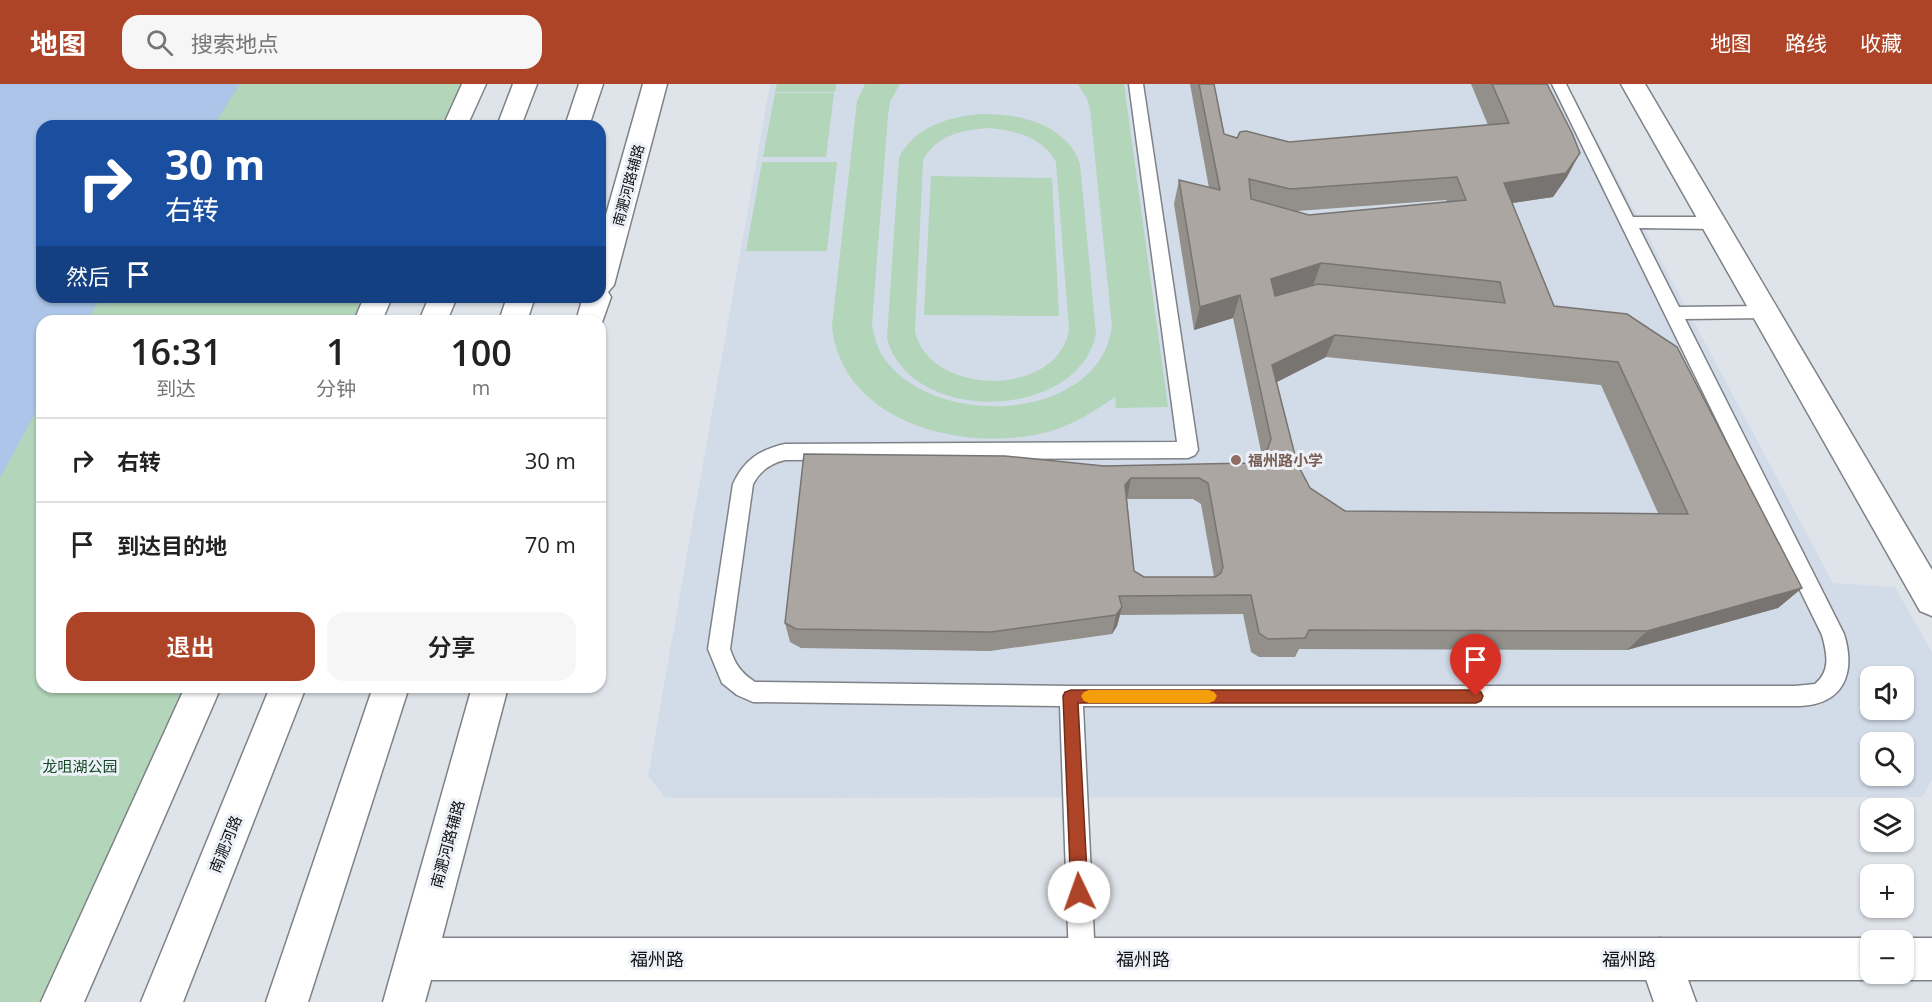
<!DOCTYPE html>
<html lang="zh">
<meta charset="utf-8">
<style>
body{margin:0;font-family:"Open Sans","Noto Sans SC",sans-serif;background:#f6f6f6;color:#222;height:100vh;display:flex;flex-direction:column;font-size:22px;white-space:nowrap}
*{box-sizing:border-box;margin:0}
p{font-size:20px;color:#767676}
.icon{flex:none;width:33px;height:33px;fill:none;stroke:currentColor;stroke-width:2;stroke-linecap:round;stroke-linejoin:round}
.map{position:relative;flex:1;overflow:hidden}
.side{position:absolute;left:36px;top:231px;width:570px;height:378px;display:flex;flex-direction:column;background:#fff;border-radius:18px;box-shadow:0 2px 4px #0004}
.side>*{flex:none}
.guide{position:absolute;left:36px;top:36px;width:570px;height:183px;border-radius:18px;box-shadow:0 2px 4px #0004;background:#1a4fa0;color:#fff;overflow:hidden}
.buttons{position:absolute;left:1860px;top:582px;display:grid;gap:12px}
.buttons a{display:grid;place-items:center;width:54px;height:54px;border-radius:12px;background:#fff;box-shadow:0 2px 4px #0004;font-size:30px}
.pin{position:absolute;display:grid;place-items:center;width:51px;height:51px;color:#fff;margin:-62px -26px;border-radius:50% 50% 50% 0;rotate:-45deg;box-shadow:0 0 6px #0007}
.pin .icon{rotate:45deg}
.me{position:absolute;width:66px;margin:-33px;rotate:357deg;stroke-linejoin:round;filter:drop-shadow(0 0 4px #0008)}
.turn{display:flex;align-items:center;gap:21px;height:126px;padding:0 30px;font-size:27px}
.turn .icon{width:78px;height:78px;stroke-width:2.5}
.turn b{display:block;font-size:42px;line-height:51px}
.then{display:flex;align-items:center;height:57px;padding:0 30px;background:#0003;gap:12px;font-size:22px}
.eta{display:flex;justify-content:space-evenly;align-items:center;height:102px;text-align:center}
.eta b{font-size:36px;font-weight:600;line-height:42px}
.button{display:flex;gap:12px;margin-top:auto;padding:12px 30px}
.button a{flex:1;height:69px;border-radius:18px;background:#ad4427;color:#fff;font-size:24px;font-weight:600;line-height:69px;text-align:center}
.button a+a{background:#f6f6f6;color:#222}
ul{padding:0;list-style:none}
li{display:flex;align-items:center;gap:18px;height:84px;padding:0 30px;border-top:2px solid #e0e0e0}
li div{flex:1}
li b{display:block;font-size:22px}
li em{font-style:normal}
header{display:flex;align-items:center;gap:36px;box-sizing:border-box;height:84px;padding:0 30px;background:#ad4427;color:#fff}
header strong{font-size:28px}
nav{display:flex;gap:33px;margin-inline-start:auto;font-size:21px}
.search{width:420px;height:54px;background:#f6f6f6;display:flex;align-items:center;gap:15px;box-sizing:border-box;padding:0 21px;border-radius:18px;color:#767676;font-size:22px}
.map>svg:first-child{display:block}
.built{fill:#d2dbe8;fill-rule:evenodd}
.green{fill:#b3d5b9;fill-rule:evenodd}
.water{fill:#adc5e8}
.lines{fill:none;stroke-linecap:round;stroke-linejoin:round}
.service-casing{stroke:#7e8287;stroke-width:3}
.minor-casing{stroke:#7e8287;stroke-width:3}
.tertiary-casing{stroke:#7e8287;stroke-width:3}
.primary-casing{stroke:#7e8287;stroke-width:3}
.service{fill:#fff;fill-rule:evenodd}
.minor{fill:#fff;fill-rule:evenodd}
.tertiary{fill:#fff;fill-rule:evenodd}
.primary{fill:#fff;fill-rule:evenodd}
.wall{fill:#938f8a;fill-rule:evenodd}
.shaded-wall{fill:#787471}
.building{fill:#aba6a1;stroke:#787471;stroke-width:1.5;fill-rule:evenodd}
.route{fill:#ad4427;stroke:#702c19;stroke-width:1.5}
.slow{fill:#f59e0b}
.education-dot{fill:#8d6e63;stroke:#edf1f7;stroke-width:2}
.labels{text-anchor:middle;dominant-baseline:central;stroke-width:6;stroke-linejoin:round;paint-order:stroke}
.far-street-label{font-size:14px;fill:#0e1012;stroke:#edf1f7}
.education-label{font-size:15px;font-weight:bold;fill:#785e54;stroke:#edf1f7;text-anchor:start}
.park-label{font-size:15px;fill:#104924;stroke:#edf1f7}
.street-label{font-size:15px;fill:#0e1012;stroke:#edf1f7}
.near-street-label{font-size:18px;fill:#0e1012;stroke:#edf1f7}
</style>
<header>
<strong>地图</strong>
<div class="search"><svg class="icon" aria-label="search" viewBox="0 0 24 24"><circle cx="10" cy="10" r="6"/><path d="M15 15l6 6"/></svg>搜索地点</div>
<nav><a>地图</a><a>路线</a><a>收藏</a></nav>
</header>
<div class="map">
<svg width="1932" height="918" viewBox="0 0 1932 918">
<rect width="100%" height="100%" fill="#dfe4ea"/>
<!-- built -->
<path class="built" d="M 770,0 L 1567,0 L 1833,499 L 1895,503 L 1932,568 L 1932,696 L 1922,713 L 666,714 L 648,692 ZM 1870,592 L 1904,592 L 1904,626 L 1870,626 ZM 1870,658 L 1904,658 L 1904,692 L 1870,692 Z"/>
<!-- green -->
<g class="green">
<path d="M 0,0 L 474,0 L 455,42 L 42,42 L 42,213 L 378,213 L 368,237 L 42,237 L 42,603 L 203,603 L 62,918 L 0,918 Z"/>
<path d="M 777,0 L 836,0 L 835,8 L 775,8 Z"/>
<path d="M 865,0 L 900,0 L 890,18 L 888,31 L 872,240 C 874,252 877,264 884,274 C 933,346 1100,339 1112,242 L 1090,25 L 1087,15 L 1078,0 L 1124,0 L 1168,323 L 1116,324 L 1115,313 C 1094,327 1075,340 1051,347 C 970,370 842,342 832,242 L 857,17 Z"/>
<path d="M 775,9 L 834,9 L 826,73 L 763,73 Z"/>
<path d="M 980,30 C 1018,29 1067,40 1080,80 L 1096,250 C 1077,339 908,340 887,254 L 899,74 C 914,43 948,33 980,30 ZM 988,44 C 1014,46 1043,53 1056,78 L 1069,245 C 1060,313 931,314 915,248 L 923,77 C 934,51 964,46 988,44 Z"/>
<path d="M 762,78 L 837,78 L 827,167 L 746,167 Z"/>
<path d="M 931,92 L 1052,94 L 1059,232 L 924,231 Z"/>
</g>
<!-- water -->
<path class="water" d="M 0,0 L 240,0 L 213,42 L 42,42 L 42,213 L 102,213 L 86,237 L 42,237 L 42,317 L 0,394 Z"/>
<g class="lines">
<defs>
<path id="service" d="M 1129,0 L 1143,0 L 1198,366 L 1195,371 L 1188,374 L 785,376 C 771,379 760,387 753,400 L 730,565 C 735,580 741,589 755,598 L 1071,602 L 1795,602 L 1815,600 C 1831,587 1827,569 1822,551 L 1552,0 L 1566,0 L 1633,133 L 1713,133 L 1719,135 L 1721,139 L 1719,143 L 1713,145 L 1639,144 L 1679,223 L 1765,222 L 1771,224 L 1774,228 L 1771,232 L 1765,234 L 1685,235 L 1844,550 C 1856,589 1844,620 1800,622 L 1083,622 L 1095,875 L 1091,884 L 1082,888 L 1073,884 L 1069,875 L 1060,622 L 753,618 L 737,611 L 722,599 L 708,565 L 733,400 C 744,376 759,366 785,360 L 1177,358 Z"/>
<path id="minor" d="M 1660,854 L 1675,860 L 1696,918 L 1654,918 L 1639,875 L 1645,860 Z"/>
<g id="tertiary">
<path d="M 462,0 L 486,0 L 467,42 L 443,42 Z"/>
<path d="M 643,0 L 667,0 L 614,201 L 608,208 L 611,213 L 600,244 L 600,237 L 576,237 L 583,213 L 600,213 L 600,152 Z"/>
<path d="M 1621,0 L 1645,0 L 1932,486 L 1932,532 L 1920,527 Z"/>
<path d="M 364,213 L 392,213 L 382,237 L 354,237 Z"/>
<path d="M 185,603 L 221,603 L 84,918 L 41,918 Z"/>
<path d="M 472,603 L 508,603 L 442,854 L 1870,854 L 1876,856 L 1870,856 L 1870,890 L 1885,890 L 1870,896 L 431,896 L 425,918 L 383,918 Z"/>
<path d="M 1904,854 L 1932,854 L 1932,896 L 1904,896 L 1889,890 L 1904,890 L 1904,856 L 1898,856 Z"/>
</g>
<g id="primary">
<path d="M 513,0 L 537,0 L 521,42 L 497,42 Z"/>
<path d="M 579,0 L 603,0 L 589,42 L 565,42 Z"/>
<path d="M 429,213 L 457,213 L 447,237 L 419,237 Z"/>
<path d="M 507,213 L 535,213 L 527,237 L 499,237 Z"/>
<path d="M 270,603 L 306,603 L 183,918 L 141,918 Z"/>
<path d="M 373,603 L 409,603 L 308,918 L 266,918 Z"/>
</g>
</defs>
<!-- service casing -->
<use href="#service" class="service-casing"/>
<!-- minor casing -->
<use href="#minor" class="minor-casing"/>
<!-- tertiary casing -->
<use href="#tertiary" class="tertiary-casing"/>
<!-- primary casing -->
<use href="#primary" class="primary-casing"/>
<!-- service -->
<use href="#service" class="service"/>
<!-- minor -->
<use href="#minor" class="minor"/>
<!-- tertiary -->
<use href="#tertiary" class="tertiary"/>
<!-- primary -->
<use href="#primary" class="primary"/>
</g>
<!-- wall -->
<path class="wall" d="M 1190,0 L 1214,0 L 1224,50 L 1237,54 L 1289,58 L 1488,41 L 1471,0 L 1547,0 L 1567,93 L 1553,113 L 1512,119 L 1554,222 L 1627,230 L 1802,504 L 1778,524 L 1627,566 L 1299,565 L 1295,573 L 1259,573 L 1251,568 L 1243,530 L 1120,531 L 1117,542 L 1112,550 L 990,567 L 801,564 L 790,558 L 785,539 L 1104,382 L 1249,379 L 1260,374 L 1262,372 L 1233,234 L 1194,246 L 1174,120 L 1179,96 L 1209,104 ZM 1446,116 L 1447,118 L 1309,131 L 1297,127 ZM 1326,273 L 1601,301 L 1658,429 L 1345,427 L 1310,404 L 1297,379 L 1277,298 ZM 1127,415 L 1193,415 L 1201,420 L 1214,493 L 1144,493 L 1134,487 Z"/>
<!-- shaded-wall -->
<g class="shaded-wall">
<path d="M 1580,69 L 1567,93 L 1553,113 L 1492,122 L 1504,99 Z"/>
<path d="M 1321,179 L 1313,202 L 1263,218 L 1271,195 Z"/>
<path d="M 1240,211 L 1233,234 L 1194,246 L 1200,223 Z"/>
<path d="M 1335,251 L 1326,273 L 1265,304 L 1272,281 Z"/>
<path d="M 1131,394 L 1127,415 L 1125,401 Z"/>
<path d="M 1802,504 L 1778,524 L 1627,566 L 1647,547 Z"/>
<path d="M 1122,523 L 1117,542 L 1112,550 L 1116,531 Z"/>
</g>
<!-- building -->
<path class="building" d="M 1199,0 L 1214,0 L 1224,50 L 1237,54 L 1240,48 L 1246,47 L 1289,58 L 1509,39 L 1492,0 L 1547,0 L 1572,49 L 1580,69 L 1566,89 L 1504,99 L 1554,222 L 1627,230 L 1677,263 L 1802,504 L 1647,547 L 1309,546 L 1305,554 L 1268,555 L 1259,549 L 1251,511 L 1119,512 L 1122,523 L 1116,531 L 991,548 L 796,545 L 785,539 L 804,370 L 1005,372 L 1104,382 L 1249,379 L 1260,374 L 1268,364 L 1271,355 L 1240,211 L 1200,223 L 1179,96 L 1220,106 ZM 1457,93 L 1466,116 L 1309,131 L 1251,115 L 1249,95 L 1290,105 ZM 1321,179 L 1500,198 L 1505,219 L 1318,200 L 1275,212 L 1271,195 ZM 1335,251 L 1618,278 L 1688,430 L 1345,427 L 1310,404 L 1297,379 L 1272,281 ZM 1131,394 L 1199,394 L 1208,399 L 1223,483 L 1221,489 L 1215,493 L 1144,493 L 1134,487 L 1125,401 Z"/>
<!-- route -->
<path class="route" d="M 1071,606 L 1476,606 L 1481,608 L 1483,612 L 1481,617 L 1476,619 L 1078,619 L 1088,808 L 1085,813 L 1079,816 L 1073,813 L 1071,808 L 1063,612 L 1065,608 Z"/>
<!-- slow -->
<path class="slow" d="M 1089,606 L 1209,606 L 1214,608 L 1217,612 L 1214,617 L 1209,619 L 1089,619 L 1084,617 L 1081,612 L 1084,608 Z"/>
<!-- markers -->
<circle class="education-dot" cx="1236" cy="376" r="6"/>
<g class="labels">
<!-- far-street labels -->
<g class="far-street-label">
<text transform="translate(628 101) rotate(-75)">南淝河路辅路</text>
</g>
<!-- education labels -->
<g class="education-label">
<text x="1248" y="376">福州路小学</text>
</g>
<!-- park labels -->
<g class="park-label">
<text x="80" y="682">龙咀湖公园</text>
</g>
<!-- street labels -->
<g class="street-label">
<text transform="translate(225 760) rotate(-68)">南淝河路</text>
<text transform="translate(447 760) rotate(-75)">南淝河路辅路</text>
</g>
<!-- near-street labels -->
<g class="near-street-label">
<text x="657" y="875">福州路</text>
<text x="1143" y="875">福州路</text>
<text x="1629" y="875">福州路</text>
</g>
</g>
</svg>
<div class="buttons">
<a><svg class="icon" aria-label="sound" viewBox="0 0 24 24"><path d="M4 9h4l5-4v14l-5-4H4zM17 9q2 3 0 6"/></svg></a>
<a><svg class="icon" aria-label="search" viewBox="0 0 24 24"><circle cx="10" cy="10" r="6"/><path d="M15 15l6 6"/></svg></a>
<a><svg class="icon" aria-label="layers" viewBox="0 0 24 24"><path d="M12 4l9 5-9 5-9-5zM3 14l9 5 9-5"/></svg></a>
<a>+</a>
<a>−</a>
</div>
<div class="pin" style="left:1476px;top:612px;background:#d93025"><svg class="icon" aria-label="arrive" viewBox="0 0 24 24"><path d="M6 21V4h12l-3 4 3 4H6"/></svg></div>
<svg class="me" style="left:1079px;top:808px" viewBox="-20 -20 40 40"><circle r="19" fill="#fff"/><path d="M0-13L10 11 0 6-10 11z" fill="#ad4427"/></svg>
<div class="guide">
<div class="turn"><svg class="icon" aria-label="right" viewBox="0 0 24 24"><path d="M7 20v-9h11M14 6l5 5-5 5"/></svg><div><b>30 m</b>右转</div></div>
<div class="then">然后<svg class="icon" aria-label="arrive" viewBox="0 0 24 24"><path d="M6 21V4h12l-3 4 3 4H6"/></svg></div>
</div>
<section class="side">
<div class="eta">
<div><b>16:31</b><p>到达</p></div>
<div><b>1</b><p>分钟</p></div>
<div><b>100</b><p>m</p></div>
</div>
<ul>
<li><svg class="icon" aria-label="right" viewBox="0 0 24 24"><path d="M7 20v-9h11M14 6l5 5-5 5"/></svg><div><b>右转</b></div><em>30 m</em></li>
<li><svg class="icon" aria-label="arrive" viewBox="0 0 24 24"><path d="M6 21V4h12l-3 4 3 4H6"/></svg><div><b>到达目的地</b></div><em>70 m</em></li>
</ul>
<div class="button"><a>退出</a><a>分享</a></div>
</section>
</div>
